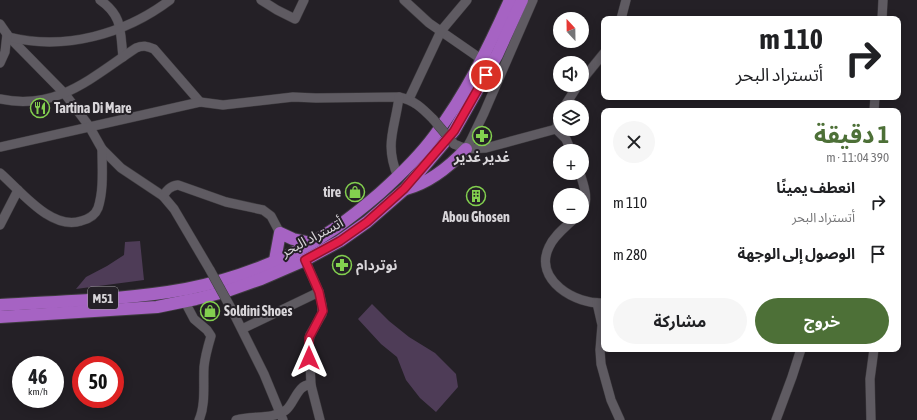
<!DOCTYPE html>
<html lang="ar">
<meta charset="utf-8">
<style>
body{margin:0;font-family:"Asap Condensed","Noto Sans Arabic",sans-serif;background:#f6f6f6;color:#202124;direction:rtl;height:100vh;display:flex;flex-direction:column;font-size:15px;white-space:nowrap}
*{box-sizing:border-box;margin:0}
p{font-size:13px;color:#757577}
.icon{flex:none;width:22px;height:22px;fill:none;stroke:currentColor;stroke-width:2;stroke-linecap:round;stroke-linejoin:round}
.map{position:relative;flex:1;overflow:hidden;direction:ltr}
.side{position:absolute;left:601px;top:108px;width:300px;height:244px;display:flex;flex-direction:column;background:#fff;border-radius:8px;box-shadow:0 2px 10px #0003;direction:rtl}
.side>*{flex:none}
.hud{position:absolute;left:601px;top:16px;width:300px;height:84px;border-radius:8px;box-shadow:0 2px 10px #0003;direction:rtl;background:#fff;color:#202124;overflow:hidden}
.needle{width:26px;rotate:338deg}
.buttons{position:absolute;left:553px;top:12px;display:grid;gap:8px}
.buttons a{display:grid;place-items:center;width:36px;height:36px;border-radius:50%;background:#fff;box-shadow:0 2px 10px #0003;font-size:20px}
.speed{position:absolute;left:12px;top:356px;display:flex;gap:8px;font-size:20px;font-weight:700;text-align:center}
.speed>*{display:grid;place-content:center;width:52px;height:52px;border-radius:50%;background:#fff;box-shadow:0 2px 10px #0003;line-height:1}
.speed small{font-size:10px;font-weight:400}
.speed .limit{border:6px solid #d22;background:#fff;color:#111}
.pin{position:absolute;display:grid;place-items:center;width:34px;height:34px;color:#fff;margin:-17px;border:2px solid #fff;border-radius:50%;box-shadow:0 1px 4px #0007}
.me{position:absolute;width:44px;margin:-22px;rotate:0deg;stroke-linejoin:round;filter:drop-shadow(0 0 3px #0008)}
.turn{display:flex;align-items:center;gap:14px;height:84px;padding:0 12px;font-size:18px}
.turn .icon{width:52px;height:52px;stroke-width:2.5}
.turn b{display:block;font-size:28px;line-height:34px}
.round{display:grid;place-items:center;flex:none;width:42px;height:42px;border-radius:21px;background:#f6f6f6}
.overview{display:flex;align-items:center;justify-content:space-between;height:68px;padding:0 12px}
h1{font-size:24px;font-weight:700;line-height:30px;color:#4d7037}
.button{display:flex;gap:8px;margin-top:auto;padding:8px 12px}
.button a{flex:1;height:46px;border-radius:24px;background:#4d7037;color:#fff;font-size:16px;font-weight:700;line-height:46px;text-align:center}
.button a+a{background:#f6f6f6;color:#202124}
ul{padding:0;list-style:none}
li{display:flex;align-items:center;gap:12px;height:52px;padding:0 12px}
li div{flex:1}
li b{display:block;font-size:15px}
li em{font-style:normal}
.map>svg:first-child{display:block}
.green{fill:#4e3c57}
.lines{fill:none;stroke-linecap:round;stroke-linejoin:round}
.secondary-casing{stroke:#3e3b3f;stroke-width:10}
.highway-casing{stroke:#3e3b3f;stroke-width:14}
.secondary{stroke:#5f5b62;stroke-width:9}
.highway{stroke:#a663c3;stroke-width:12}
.secondary-bridge-casing{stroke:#3e3b3f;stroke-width:10;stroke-linecap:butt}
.secondary-bridge{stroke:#5f5b62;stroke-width:9}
.route-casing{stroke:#92132f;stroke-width:10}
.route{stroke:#e11d48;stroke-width:7}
.labels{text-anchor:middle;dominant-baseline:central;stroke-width:4;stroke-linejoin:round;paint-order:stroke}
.shield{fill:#242026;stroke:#a29fa3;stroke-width:1}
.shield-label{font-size:13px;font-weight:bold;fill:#d8d5d9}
.poi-label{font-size:14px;font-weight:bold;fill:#d8d5d9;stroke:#242026;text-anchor:start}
.street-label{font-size:14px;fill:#d8d5d9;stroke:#242026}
</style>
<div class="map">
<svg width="917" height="420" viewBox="0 0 917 420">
<rect width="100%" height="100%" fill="#242026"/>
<!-- green -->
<g class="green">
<path d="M 140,241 L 144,280 L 76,289 L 86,277 L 107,266 L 124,255 L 125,242 Z"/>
<path d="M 372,304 L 389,321 L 409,337 L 435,353 L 456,374 L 458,387 L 436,412 L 420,398 L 406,380 L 397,357 L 381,344 L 358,319 Z"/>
</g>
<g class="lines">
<defs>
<g id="secondary">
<path d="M 100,0 C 123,16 120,31 123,57"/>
<path d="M 261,0 L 277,10 L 295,19 L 304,0"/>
<path d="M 404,0 L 429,23 L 481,59"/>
<path d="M 621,19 L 626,0"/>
<path d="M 882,19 L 883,0"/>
<path d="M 0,24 L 9,37 L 65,94 L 89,126 L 102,149 L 121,168 L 163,196 L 174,209 L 210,270"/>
<path d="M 9,37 C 65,51 125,34 170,0"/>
<path d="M 0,63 L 5,52 L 7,34"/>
<path d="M 582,80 L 604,53"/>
<path d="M 0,99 C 58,111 92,77 136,48 C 143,45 147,46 154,49 L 200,102"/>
<path d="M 409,99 L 441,31 L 467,0"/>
<path d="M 564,107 L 578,85"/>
<path d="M 874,111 L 875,97"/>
<path d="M 556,129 L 560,118"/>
<path d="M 454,144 L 466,149 L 486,148 L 556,129 L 566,139 L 571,151"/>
<path d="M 0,147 L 200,102 L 223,105 L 293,97 L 316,98 L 399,97 C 414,100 422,108 433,119"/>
<path d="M 466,149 L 471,140 L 484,113 L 533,0"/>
<path d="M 0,173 C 20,190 51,231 81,221 C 89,219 95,216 98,208 C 104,190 102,168 102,149"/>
<path d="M 580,173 C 583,184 590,200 582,210"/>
<path d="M 398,177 C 384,144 395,129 399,97"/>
<path d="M 163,196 C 167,190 170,186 178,185 L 226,202 L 263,210 L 271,216 L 280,233"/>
<path d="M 576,217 C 567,226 554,235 549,247 C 533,280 576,305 604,303"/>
<path d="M 0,225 L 18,190"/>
<path d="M 305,260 L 319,292 L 322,305 L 322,314 L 310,335 L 309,342 L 311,385 L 320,420"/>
<path d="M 185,302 L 194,319 L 207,330 L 211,336 C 208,346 205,356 204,367 C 203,384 206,404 199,420"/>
<path d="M 597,303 L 602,325 L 600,350 L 601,364 L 611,400 L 620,420"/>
<path d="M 232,310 L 264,374 L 283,420"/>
<path d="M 242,329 L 319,292"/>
<path d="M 236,420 C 252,415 272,420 286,410 C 294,404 298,383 311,385"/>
<path d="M 776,420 L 792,377 L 801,349"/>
<path d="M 871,420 L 870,379 L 874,349"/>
</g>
<g id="highway">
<path d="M 406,189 C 429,183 450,166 466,149"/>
<path d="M 275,260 L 280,233 L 293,239 L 311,243"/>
<path d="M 0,305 C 61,301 126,300 186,289 C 237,279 292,258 334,229 C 350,218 365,206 380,193 C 400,175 419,157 435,135 C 466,94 489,47 510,0"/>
<path d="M 0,317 L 157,307 L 196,299 L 224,292 L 261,279 L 305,260 L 340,241 L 367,222 L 405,189 L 454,131 L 497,55 L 522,0"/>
</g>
</defs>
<!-- secondary casing -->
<use href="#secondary" class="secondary-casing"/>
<!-- highway casing -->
<use href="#highway" class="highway-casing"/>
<!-- secondary -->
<use href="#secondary" class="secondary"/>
<!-- highway -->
<use href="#highway" class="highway"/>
<defs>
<g id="secondary-bridge">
<path d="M 433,119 L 454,144"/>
<path d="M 210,270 L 232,310"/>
</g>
</defs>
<!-- secondary-bridge casing -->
<use href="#secondary-bridge" class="secondary-bridge-casing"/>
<!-- secondary-bridge -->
<use href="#secondary-bridge" class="secondary-bridge"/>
</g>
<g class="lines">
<defs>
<path id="route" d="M 309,358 L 309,338 L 323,311 L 319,292 L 305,260 L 340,241 L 367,222 L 404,189 L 454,131 L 486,75"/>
</defs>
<!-- route casing -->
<use href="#route" class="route-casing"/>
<!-- route -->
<use href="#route" class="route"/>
</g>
<!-- icons -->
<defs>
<symbol id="restaurant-ring" viewBox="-11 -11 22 22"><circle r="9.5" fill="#242026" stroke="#83d04f" stroke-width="1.5"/><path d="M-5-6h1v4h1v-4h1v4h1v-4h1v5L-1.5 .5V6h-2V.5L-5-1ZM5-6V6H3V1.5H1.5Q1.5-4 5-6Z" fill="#83d04f"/></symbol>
<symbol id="pharmacy-ring" viewBox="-11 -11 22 22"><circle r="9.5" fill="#242026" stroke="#83d04f" stroke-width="1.5"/><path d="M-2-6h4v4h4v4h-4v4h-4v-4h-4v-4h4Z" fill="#83d04f"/></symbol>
<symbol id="shop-ring" viewBox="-11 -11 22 22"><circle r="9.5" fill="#242026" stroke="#83d04f" stroke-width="1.5"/><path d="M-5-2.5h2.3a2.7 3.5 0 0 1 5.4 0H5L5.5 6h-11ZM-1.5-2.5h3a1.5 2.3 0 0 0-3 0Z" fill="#83d04f"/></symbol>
<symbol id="building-ring" viewBox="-11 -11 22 22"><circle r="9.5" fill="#242026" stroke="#83d04f" stroke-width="1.5"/><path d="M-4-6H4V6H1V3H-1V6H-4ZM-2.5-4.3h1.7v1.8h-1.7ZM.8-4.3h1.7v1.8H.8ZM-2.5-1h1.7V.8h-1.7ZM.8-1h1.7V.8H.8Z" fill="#83d04f"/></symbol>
</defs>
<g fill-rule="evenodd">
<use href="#restaurant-ring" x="29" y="97" width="22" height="22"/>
<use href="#pharmacy-ring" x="471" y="125" width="22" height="22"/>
<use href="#shop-ring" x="344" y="181" width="22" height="22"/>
<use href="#building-ring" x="465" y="185" width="22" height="22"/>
<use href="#pharmacy-ring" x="331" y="254" width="22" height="22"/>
<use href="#shop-ring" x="199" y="300" width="22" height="22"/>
</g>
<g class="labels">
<!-- shield labels -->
<rect class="shield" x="88" y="287" width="30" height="22" rx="3"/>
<g class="shield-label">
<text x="103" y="298">M51</text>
</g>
<!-- poi labels -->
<g class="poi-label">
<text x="54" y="108">Tartina Di Mare</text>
<text x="482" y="157" text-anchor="middle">غدير غدير</text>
<text x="341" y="192" text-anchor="end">tire</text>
<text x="476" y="217" text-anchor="middle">Abou Ghosen</text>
<text x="356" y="265">نوتردام</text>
<text x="224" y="311">Soldini Shoes</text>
</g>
<!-- street labels -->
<g class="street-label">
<text transform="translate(312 237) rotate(-28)">أتستراد البحر</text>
</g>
</g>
</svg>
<div class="buttons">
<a><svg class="needle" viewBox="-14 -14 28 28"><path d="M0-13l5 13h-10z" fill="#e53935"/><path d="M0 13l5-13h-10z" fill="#757577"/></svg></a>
<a><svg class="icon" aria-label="sound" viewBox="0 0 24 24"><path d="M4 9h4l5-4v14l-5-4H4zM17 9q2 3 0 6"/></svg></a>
<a><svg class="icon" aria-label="layers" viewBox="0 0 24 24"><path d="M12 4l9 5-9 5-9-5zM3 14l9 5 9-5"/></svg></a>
<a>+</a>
<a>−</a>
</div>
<div class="speed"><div>46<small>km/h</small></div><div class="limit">50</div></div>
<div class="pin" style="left:486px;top:75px;background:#d93025"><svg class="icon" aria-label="arrive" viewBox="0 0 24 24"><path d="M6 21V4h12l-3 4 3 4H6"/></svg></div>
<svg class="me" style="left:309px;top:358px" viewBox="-20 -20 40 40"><path d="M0-17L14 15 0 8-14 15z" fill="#e11d48" stroke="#fff" stroke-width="4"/></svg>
<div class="hud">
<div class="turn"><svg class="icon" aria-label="right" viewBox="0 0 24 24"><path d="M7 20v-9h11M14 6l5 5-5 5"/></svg><div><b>110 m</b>أتستراد البحر</div></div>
</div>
<section class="side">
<div class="overview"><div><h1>1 دقيقة</h1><p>390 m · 11:04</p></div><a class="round"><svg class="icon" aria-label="close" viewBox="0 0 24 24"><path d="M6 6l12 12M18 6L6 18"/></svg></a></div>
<ul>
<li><svg class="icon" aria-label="right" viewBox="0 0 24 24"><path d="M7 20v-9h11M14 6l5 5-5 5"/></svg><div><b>انعطف يمينًا</b><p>أتستراد البحر</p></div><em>110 m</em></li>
<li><svg class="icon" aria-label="arrive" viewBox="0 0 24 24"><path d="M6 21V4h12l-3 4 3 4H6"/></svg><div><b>الوصول إلى الوجهة</b></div><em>280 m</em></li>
</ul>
<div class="button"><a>خروج</a><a>مشاركة</a></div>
</section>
</div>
